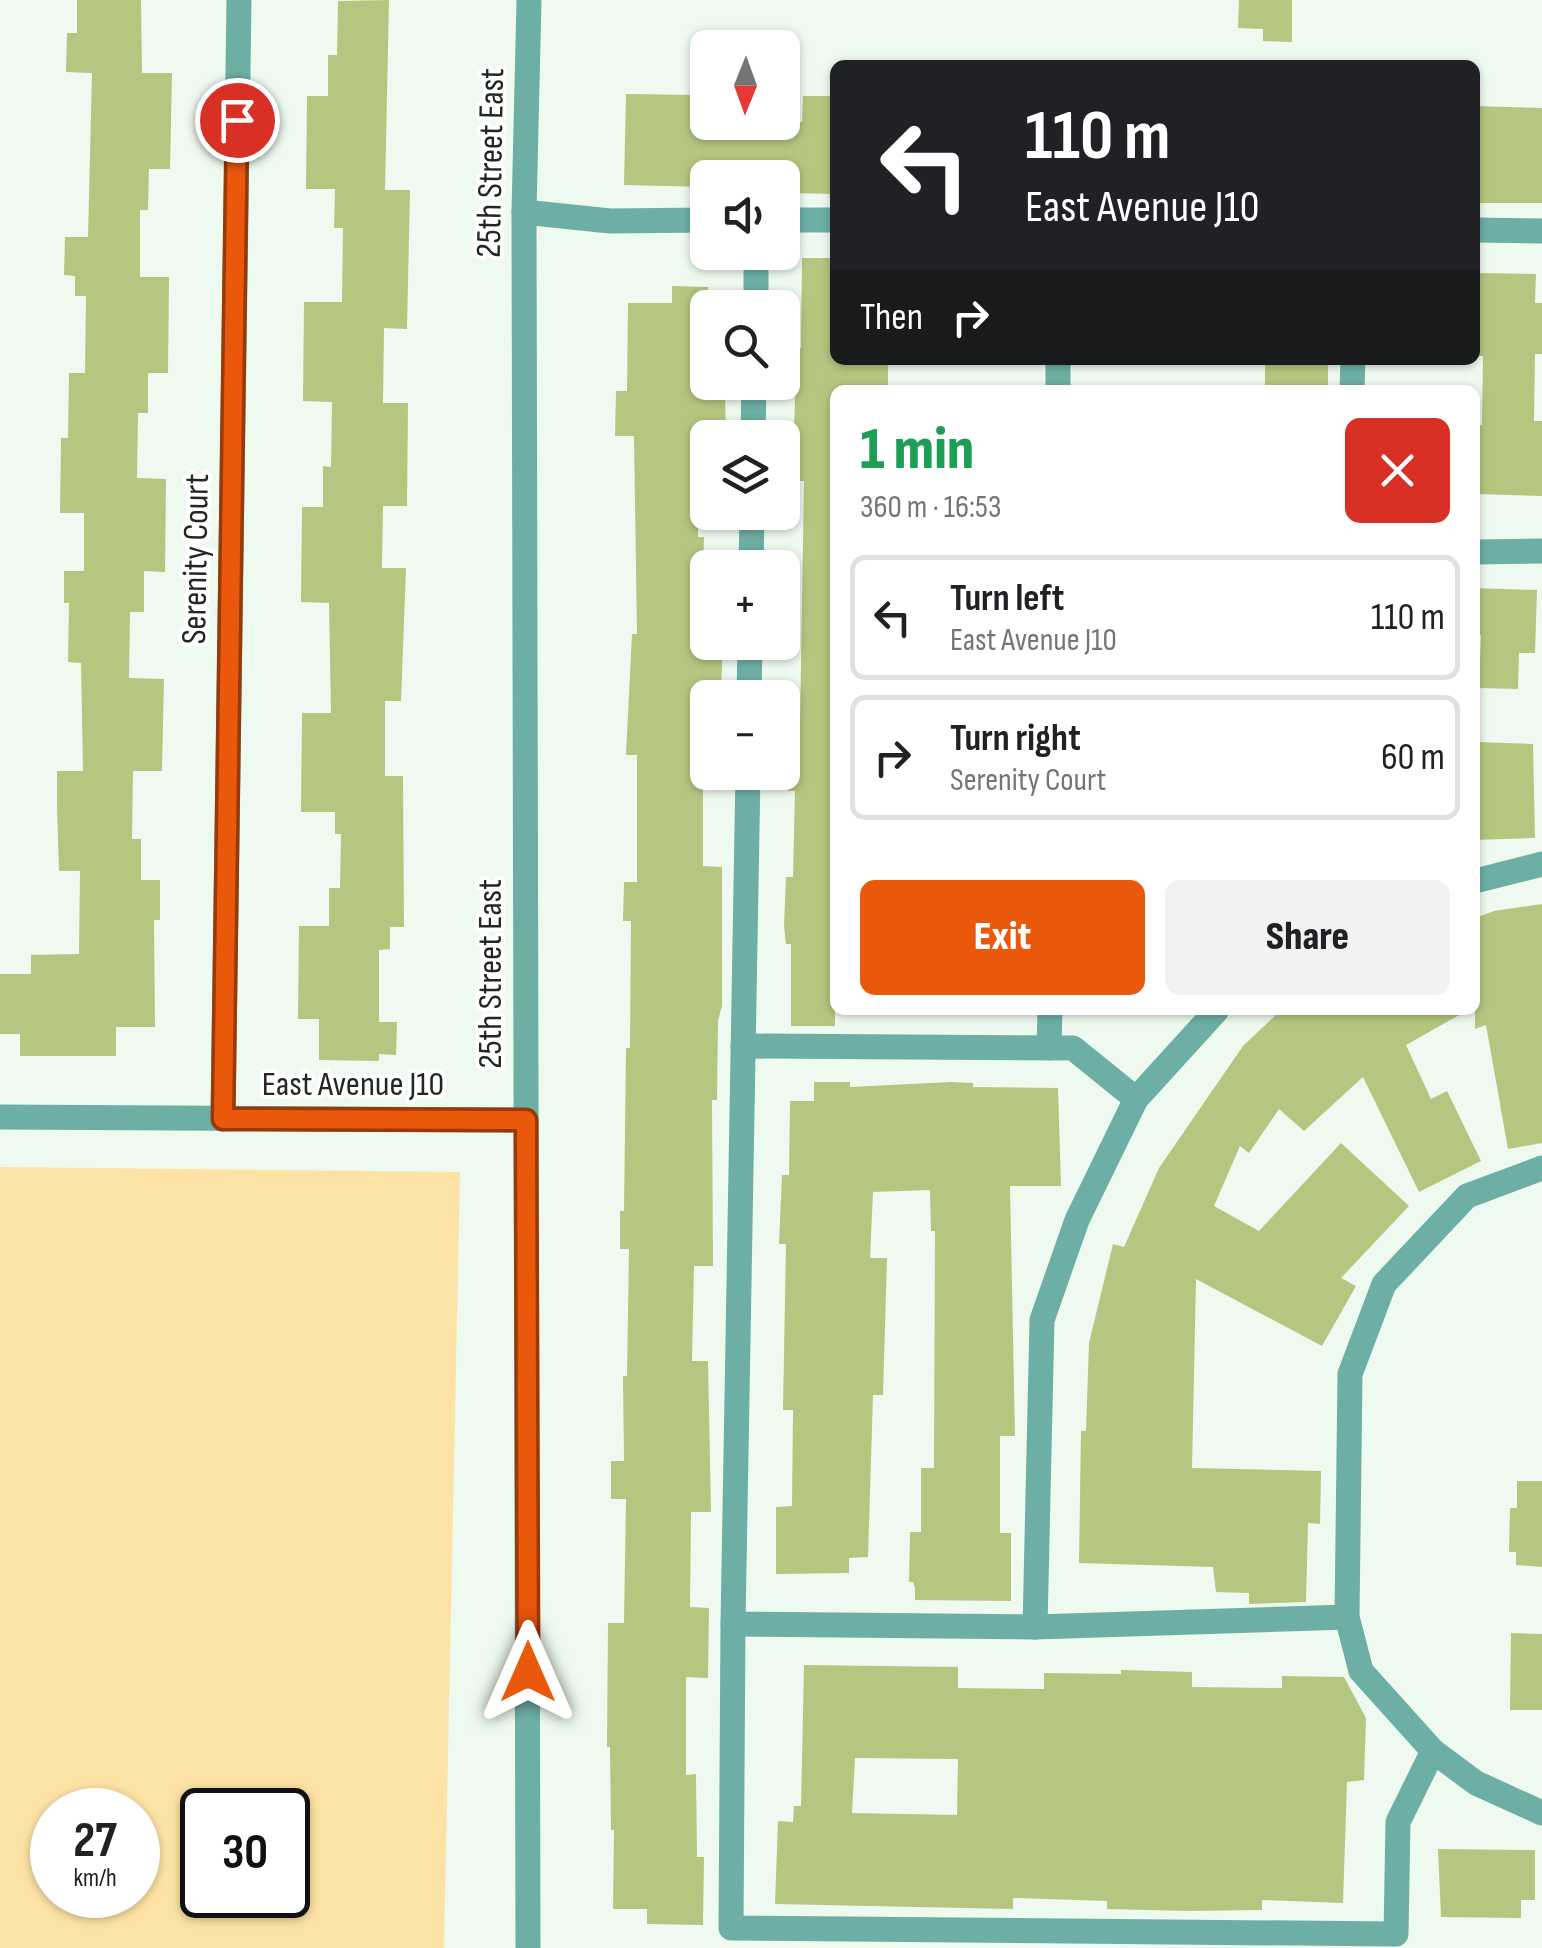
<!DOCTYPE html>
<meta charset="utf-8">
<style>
body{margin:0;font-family:"Sofia Sans Condensed",sans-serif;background:#f2f2f2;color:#202124;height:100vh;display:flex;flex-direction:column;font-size:38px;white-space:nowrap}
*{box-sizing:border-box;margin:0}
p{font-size:32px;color:#757577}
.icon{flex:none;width:55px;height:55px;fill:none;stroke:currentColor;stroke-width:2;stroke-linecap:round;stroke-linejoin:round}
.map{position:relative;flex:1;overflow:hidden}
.sheet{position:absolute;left:830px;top:385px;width:650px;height:630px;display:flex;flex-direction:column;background:#fff;border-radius:15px;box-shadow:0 2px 8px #0004}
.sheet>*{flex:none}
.hud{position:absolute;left:830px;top:60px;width:650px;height:305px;border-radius:15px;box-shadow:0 2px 8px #0004;background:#202124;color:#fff;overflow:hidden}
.needle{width:65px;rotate:181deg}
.buttons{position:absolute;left:690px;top:30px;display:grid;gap:20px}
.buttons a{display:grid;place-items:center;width:110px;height:110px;border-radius:15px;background:#fff;box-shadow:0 2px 8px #0004;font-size:50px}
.speed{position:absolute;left:30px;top:1788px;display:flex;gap:20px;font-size:50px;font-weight:700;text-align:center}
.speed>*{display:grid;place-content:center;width:130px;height:130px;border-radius:50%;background:#fff;box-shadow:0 2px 8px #0004;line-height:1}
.speed small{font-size:25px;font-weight:400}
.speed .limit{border:5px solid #111;border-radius:15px;background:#fff;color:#111}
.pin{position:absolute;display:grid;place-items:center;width:85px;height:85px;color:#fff;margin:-42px;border:5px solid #fff;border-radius:50%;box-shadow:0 2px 10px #0007}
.me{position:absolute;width:110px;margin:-55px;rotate:0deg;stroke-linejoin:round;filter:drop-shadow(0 0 8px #0008)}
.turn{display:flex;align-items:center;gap:35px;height:210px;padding:0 30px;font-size:45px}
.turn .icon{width:130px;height:130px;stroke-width:2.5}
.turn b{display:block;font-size:70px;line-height:85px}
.then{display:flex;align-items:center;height:95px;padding:0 30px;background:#0003;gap:20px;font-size:38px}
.round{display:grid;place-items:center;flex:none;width:105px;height:105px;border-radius:15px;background:#f2f2f2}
.headline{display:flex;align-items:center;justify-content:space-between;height:170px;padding:0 30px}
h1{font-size:60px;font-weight:800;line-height:75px;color:#1e9e55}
.cta{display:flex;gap:20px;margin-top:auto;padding:20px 30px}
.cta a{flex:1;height:115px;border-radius:15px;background:#ea580c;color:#fff;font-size:40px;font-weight:800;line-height:115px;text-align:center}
.cta a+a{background:#f2f2f2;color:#202124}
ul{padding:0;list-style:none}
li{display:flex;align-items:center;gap:30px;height:125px;margin:0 20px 15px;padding:0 10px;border:5px solid #e0e0e0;border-radius:15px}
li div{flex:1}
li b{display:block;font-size:38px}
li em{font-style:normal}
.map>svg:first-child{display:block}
.green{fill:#fce2a4;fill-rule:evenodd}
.building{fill:#b5c680;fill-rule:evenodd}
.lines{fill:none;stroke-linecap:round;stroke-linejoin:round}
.minor{stroke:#6dafa4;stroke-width:25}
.route-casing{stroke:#983908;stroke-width:25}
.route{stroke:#ea580c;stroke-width:18}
.labels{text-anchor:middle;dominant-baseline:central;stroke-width:8;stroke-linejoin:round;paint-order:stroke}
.street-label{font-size:35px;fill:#232724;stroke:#fff}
</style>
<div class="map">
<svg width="1542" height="1948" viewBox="0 0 1542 1948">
<rect width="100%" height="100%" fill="#eefaf0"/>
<!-- green -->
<path class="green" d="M 0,1167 L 460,1172 L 444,1948 L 0,1948 ZM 138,1810 L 138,1895 L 52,1895 L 52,1810 ZM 202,1810 L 288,1810 L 288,1895 L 202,1895 Z"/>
<!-- building -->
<g class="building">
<path d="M 77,0 L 141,0 L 142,73 L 172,73 L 170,169 L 149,169 L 148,210 L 140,210 L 140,277 L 169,277 L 168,373 L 148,373 L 148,413 L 138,413 L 137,478 L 166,479 L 165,572 L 144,571 L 144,612 L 130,612 L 129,678 L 164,679 L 162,771 L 133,771 L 132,839 L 141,839 L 141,880 L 160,880 L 160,920 L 154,920 L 155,1027 L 116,1027 L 116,1056 L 20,1056 L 20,1034 L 0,1034 L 0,974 L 31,974 L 31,955 L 79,954 L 80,871 L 59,871 L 57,809 L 57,771 L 83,771 L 81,663 L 68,662 L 69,603 L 64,603 L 64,571 L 84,571 L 84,513 L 60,513 L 61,438 L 68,438 L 69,373 L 85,373 L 86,296 L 75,296 L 75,276 L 64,275 L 65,237 L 88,237 L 92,73 L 66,72 L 67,33 L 77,33 Z"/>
<path d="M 389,0 L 385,190 L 410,190 L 407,329 L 384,328 L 383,403 L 408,403 L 407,506 L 383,506 L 382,568 L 406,568 L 401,701 L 385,701 L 385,776 L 403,776 L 404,927 L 390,927 L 390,949 L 379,950 L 379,1022 L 397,1022 L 396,1055 L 379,1054 L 379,1061 L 319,1060 L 319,1019 L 298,1019 L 299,926 L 329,926 L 329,888 L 340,888 L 341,834 L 335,834 L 335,812 L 301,812 L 302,713 L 331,713 L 329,603 L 301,602 L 302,507 L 323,507 L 323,466 L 331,467 L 332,402 L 303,401 L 304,302 L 342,302 L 343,228 L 334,228 L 335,189 L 306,189 L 307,96 L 328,96 L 328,55 L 337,55 L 338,1 Z"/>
<path d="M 1239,0 L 1292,0 L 1292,42 L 1263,41 L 1263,29 L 1238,28 Z"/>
<path d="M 626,94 L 697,95 L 697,119 L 708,119 L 708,122 L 802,122 L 803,96 L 835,96 L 835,194 L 788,193 L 789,178 L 708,178 L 708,187 L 624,185 Z"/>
<path d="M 1475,106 L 1542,108 L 1542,203 L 1475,203 Z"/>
<path d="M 802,258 L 835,258 L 835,360 L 888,360 L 888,387 L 835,390 L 835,1026 L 791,1026 L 791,944 L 786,944 L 784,926 L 786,877 L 793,877 L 795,791 L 788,791 L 789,725 L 800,725 L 804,481 L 792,481 L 797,348 L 801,348 Z"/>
<path d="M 1475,273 L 1536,274 L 1535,303 L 1542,303 L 1542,354 L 1535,354 L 1534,421 L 1542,421 L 1542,496 L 1475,494 L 1475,425 L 1482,425 L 1483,356 L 1475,356 Z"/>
<path d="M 672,286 L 708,287 L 708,392 L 725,392 L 726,437 L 699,437 L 698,537 L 704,537 L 702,621 L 708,621 L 708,642 L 723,642 L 721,689 L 708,688 L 708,770 L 703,770 L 703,866 L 722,867 L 722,1006 L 718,1020 L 717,1100 L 712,1100 L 713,1266 L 694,1266 L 692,1361 L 708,1361 L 711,1512 L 691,1512 L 690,1607 L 709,1608 L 708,1678 L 686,1677 L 686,1775 L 696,1774 L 697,1857 L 704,1857 L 703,1925 L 647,1924 L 647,1909 L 613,1909 L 614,1830 L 611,1830 L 610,1747 L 607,1747 L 608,1623 L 624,1623 L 626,1499 L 611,1499 L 611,1461 L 624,1461 L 623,1376 L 627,1376 L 629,1249 L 620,1249 L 620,1211 L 624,1211 L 626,1048 L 630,1048 L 631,921 L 623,921 L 624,882 L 637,882 L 637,755 L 626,755 L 632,634 L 637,634 L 634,436 L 615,436 L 616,391 L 627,391 L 628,303 L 672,303 Z"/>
<rect x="1265" y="360" width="63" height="30"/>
<path d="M 1475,588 L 1537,590 L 1535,653 L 1519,653 L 1518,689 L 1479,688 L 1481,635 L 1475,635 Z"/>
<path d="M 1479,742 L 1533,744 L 1535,838 L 1475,840 L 1475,777 L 1479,777 Z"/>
<path d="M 1542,904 L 1542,1143 L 1508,1149 L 1486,1025 L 1475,1029 L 1475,918 L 1494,911 Z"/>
<path d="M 1281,1010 L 1468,1010 L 1406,1045 L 1431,1099 L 1447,1091 L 1481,1161 L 1419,1192 L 1363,1077 L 1304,1131 L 1279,1109 L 1249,1153 L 1240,1146 L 1214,1206 L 1259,1231 L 1341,1143 L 1409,1206 L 1341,1278 L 1356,1286 L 1322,1346 L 1196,1279 L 1192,1468 L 1321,1471 L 1320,1524 L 1308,1523 L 1306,1602 L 1249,1604 L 1249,1593 L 1216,1592 L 1213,1567 L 1079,1563 L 1081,1431 L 1086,1431 L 1089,1343 L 1113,1244 L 1124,1247 L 1159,1168 L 1243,1046 Z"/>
<path d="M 814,1082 L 850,1082 L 850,1087 L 951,1082 L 973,1083 L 973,1087 L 1058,1088 L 1061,1186 L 1010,1186 L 1015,1436 L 1000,1436 L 1000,1533 L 1011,1533 L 1011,1601 L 915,1600 L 915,1588 L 913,1582 L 909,1582 L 910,1532 L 921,1532 L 921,1468 L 934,1468 L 935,1231 L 931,1231 L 930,1190 L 873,1192 L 870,1258 L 887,1258 L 883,1395 L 873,1395 L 868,1557 L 849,1558 L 849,1573 L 776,1574 L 776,1507 L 792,1506 L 793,1410 L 783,1410 L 786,1244 L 779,1244 L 782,1175 L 789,1175 L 790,1101 L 814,1101 Z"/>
<path d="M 1517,1481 L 1542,1481 L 1542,1567 L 1516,1565 L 1516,1552 L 1509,1552 L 1510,1508 L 1517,1508 Z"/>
<path d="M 1511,1633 L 1542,1634 L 1542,1710 L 1510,1710 Z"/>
<path d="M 804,1665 L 958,1667 L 958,1688 L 1044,1689 L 1044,1673 L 1121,1674 L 1121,1670 L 1192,1672 L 1192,1687 L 1282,1688 L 1282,1676 L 1344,1677 L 1366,1718 L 1364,1780 L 1347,1782 L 1343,1903 L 1262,1900 L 1262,1910 L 1188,1911 L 1107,1909 L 1107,1901 L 1013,1898 L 1013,1909 L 775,1904 L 778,1821 L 793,1822 L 794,1806 L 801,1806 ZM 855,1758 L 958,1759 L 957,1815 L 852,1813 Z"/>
<path d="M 1438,1849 L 1535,1850 L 1535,1900 L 1521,1900 L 1521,1918 L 1441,1917 Z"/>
</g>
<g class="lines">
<!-- minor -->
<g class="minor">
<path d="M 524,212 L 610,221 L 708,220"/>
<path d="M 782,220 L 835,220"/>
<path d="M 1475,230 L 1542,231"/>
<path d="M 756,308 L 756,252"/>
<path d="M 1058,390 L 1058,360"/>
<path d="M 1352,390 L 1353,360"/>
<path d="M 753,438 L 754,382"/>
<path d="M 1475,552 L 1542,551"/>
<path d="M 751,568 L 752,512"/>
<path d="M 749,698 L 750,642"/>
<path d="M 748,772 L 733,1624 L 1035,1627"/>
<path d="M 1475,881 L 1542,864"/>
<path d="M 1217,1010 L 1136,1099 L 1077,1220 L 1042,1320 L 1035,1627 L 1347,1617"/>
<path d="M 743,1046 L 1073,1048 L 1136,1099"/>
<path d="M 1049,1048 L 1050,1010"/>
<path d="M 0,1117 L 526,1120"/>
<path d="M 223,1119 L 239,0"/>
<path d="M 1542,1168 L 1467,1196 L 1384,1284 L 1350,1374 L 1347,1617 L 1361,1671 L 1433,1751 L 1476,1783 L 1542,1813"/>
<path d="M 733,1624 L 731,1928 L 1396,1934 L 1398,1822 L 1433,1751"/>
<path d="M 528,1948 L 524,212 L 529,0"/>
</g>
</g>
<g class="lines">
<defs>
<path id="route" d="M 237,120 L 223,1119 L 526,1120 L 528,1672"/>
</defs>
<!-- route casing -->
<use href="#route" class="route-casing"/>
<!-- route -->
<use href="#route" class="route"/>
</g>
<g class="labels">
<!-- street labels -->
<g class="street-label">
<text transform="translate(491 163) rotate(-89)">25th Street East</text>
<text transform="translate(196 559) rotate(-89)">Serenity Court</text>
<text transform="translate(490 974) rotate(-90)">25th Street East</text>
<text x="353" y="1084">East Avenue J10</text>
</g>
</g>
</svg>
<div class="buttons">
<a><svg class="needle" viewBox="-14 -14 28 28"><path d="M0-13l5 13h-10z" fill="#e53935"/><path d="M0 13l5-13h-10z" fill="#757577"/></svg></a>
<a><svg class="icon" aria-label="sound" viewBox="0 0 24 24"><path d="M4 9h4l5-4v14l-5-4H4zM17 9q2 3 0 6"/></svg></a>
<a><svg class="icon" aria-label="search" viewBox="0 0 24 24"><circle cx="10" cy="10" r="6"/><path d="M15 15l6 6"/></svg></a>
<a><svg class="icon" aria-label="layers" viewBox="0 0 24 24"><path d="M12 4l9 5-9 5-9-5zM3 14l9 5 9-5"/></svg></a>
<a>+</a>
<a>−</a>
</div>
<div class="speed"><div>27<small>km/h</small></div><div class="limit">30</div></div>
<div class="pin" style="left:237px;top:120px;background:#d93025"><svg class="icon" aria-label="arrive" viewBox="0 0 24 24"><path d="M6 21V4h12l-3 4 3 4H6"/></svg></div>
<svg class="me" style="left:528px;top:1672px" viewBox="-20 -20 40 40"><path d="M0-17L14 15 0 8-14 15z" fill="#ea580c" stroke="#fff" stroke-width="4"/></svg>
<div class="hud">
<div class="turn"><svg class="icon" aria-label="left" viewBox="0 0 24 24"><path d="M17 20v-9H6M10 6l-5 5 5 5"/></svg><div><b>110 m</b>East Avenue J10</div></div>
<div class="then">Then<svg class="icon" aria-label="right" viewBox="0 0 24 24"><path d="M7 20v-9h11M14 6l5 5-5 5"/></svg></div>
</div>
<section class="sheet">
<div class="headline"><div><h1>1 min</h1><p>360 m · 16:53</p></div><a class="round" style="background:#d93025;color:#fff"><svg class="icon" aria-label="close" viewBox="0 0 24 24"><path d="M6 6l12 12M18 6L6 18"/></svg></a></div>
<ul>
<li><svg class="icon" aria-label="left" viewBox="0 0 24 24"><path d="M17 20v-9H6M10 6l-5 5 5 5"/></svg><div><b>Turn left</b><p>East Avenue J10</p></div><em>110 m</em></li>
<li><svg class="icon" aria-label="right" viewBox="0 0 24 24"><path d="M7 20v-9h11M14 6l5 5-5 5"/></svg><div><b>Turn right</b><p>Serenity Court</p></div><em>60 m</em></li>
</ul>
<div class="cta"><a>Exit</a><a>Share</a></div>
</section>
</div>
